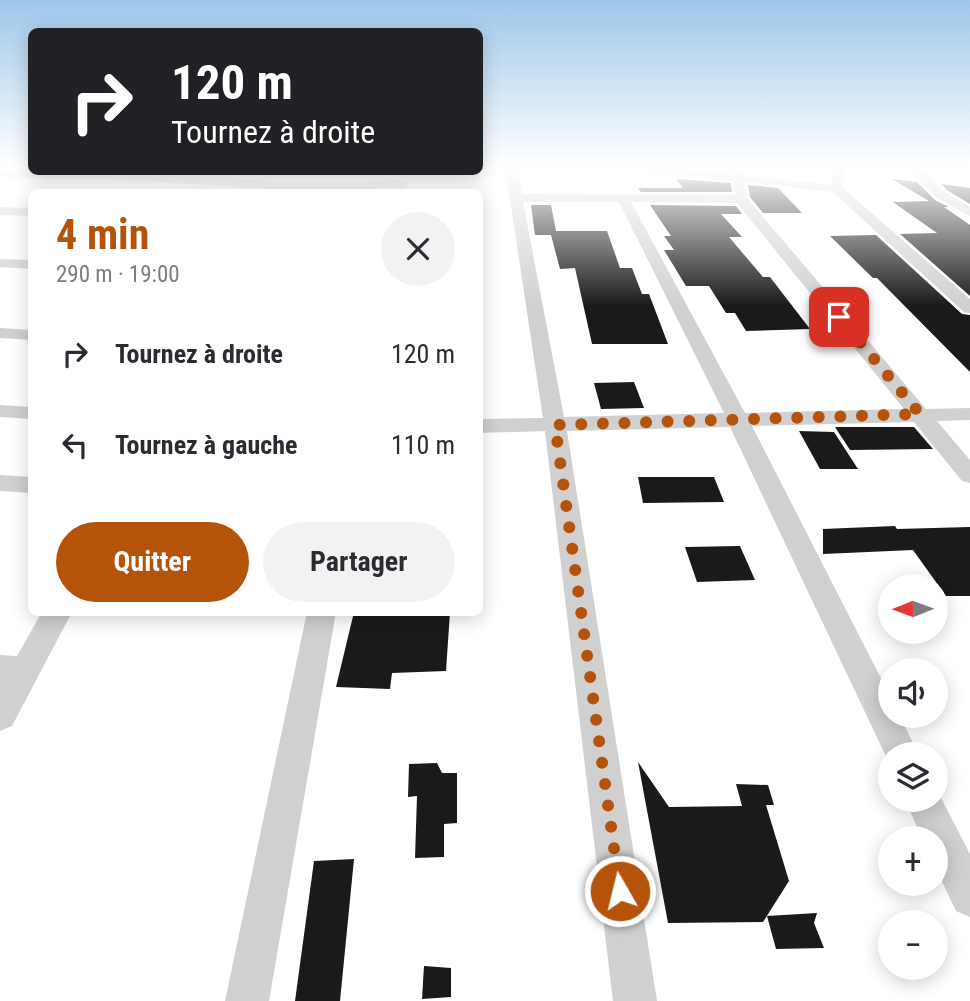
<!DOCTYPE html>
<html lang="fr">
<meta charset="utf-8">
<style>
body{margin:0;font-family:"Roboto Condensed",sans-serif;background:#f2f2f3;color:#2b2b33;height:100vh;display:flex;flex-direction:column;font-size:26px;white-space:nowrap}
*{box-sizing:border-box;margin:0}
p{font-size:23px;color:#7c7c81}
.icon{flex:none;width:38px;height:38px;fill:none;stroke:currentColor;stroke-width:2;stroke-linecap:round;stroke-linejoin:round}
.map{position:relative;flex:1;overflow:hidden}
.side{position:absolute;left:28px;top:189px;width:455px;height:427px;display:flex;flex-direction:column;background:#fff;border-radius:10px;box-shadow:0 4px 18px #0003}
.side>*{flex:none}
.top-card{position:absolute;left:28px;top:28px;width:455px;height:147px;border-radius:10px;box-shadow:0 4px 18px #0003;background:#202124;color:#fff;overflow:hidden}
.needle{width:46px;rotate:269deg}
.tools{position:absolute;left:878px;top:574px;display:grid;gap:14px}
.tools a{display:grid;place-items:center;width:70px;height:70px;border-radius:50%;background:#fff;box-shadow:0 4px 18px #0003;font-size:35px}
.pin{position:absolute;display:grid;place-items:center;width:60px;height:60px;color:#fff;margin:-30px;border-radius:14px;box-shadow:0 4px 10px #0006}
.me{position:absolute;width:77px;margin:-38px;rotate:352deg;stroke-linejoin:round;filter:drop-shadow(0 0 5px #0008)}
.turn{display:flex;align-items:center;gap:24px;height:147px;padding:0 28px;font-size:32px}
.turn .icon{width:91px;height:91px;stroke-width:2.5}
.turn b{display:block;font-size:49px;line-height:60px}
.round{display:grid;place-items:center;flex:none;width:74px;height:74px;border-radius:37px;background:#f2f2f3}
.head{display:flex;align-items:center;justify-content:space-between;height:119px;padding:0 28px}
h1{font-size:42px;font-weight:700;line-height:52px;color:#b45309}
.action{display:flex;gap:14px;margin-top:auto;padding:14px 28px}
.action a{flex:1;height:80px;border-radius:42px;background:#b45309;color:#fff;font-size:28px;font-weight:700;line-height:80px;text-align:center}
.action a+a{background:#f2f2f3;color:#2b2b33}
ul{padding:0;list-style:none}
li{display:flex;align-items:center;gap:21px;height:91px;padding:0 28px}
li div{flex:1}
li b{display:block;font-size:26px}
li em{font-style:normal}
.map>svg:first-child{display:block}
.building{fill:#1a1a1a}
.lines{fill:none;stroke-linecap:round;stroke-linejoin:round}
.minor{fill:#d0d0d0;fill-rule:evenodd}
.route{stroke:#b45309;stroke-width:12;stroke-dasharray:0 21.6}
</style>
<div class="map">
<svg width="970" height="1001" viewBox="0 0 970 1001">
<rect width="100%" height="100%" fill="#fff"/>
<!-- building -->
<g class="building">
<path d="M 676,179 L 731,183 L 732,192 L 641,192 L 638,188 L 683,188 Z"/>
<path d="M 892,179 L 917,182 L 935,200 L 949,207 L 944,207 L 970,225 L 970,296 L 900,234 L 937,233 L 893,202 L 929,201 Z"/>
<path d="M 941,184 L 970,188 L 970,204 L 947,190 Z"/>
<path d="M 748,185 L 778,188 L 802,213 L 763,213 L 750,197 Z"/>
<path d="M 531,205 L 551,205 L 556,231 L 607,231 L 620,268 L 632,268 L 642,294 L 649,294 L 668,344 L 592,344 L 575,268 L 560,269 L 551,235 L 535,235 Z"/>
<path d="M 650,205 L 736,206 L 742,214 L 721,214 L 742,237 L 729,237 L 763,277 L 770,277 L 810,329 L 746,331 L 735,313 L 726,313 L 709,286 L 686,286 L 664,250 L 674,250 L 664,236 L 671,236 Z"/>
<path d="M 876,235 L 962,314 L 970,315 L 970,372 L 877,278 L 873,278 L 830,236 Z"/>
<path d="M 634,382 L 644,408 L 601,409 L 594,383 Z"/>
<path d="M 835,427 L 914,427 L 933,449 L 850,450 Z"/>
<path d="M 799,431 L 834,432 L 858,469 L 820,469 Z"/>
<path d="M 638,477 L 714,477 L 724,502 L 643,503 Z"/>
<path d="M 895,526 L 897,529 L 970,527 L 970,596 L 946,596 L 913,550 L 823,554 L 823,529 Z"/>
<path d="M 740,546 L 755,580 L 697,582 L 685,547 Z"/>
<path d="M 354,612 L 450,612 L 446,671 L 392,673 L 390,689 L 336,687 Z"/>
<path d="M 638,762 L 669,807 L 742,806 L 736,784 L 768,785 L 774,805 L 766,805 L 789,881 L 763,922 L 668,923 Z"/>
<path d="M 437,763 L 442,773 L 457,773 L 457,823 L 444,824 L 444,857 L 415,858 L 417,796 L 408,797 L 409,764 Z"/>
<path d="M 354,859 L 340,1001 L 295,1001 L 314,861 Z"/>
<path d="M 817,913 L 814,923 L 824,948 L 776,949 L 767,916 Z"/>
<path d="M 424,966 L 451,968 L 451,997 L 422,999 Z"/>
</g>
<g class="lines">
<!-- minor -->
<g class="minor">
<path d="M 505,166 L 517,166 L 522,194 L 735,195 L 733,181 L 631,169 L 626,166 L 663,166 L 731,174 L 728,166 L 739,166 L 743,175 L 831,185 L 832,166 L 844,166 L 843,188 L 970,299 L 970,313 L 964,312 L 833,192 L 745,182 L 747,198 L 926,409 L 970,408 L 970,420 L 937,421 L 970,460 L 970,483 L 962,481 L 914,422 L 752,426 L 891,698 L 891,716 L 900,716 L 918,754 L 891,754 L 891,767 L 730,427 L 567,431 L 657,1001 L 613,1001 L 545,431 L 480,433 L 480,419 L 543,418 ZM 523,202 L 619,202 L 724,413 L 564,417 ZM 631,202 L 737,203 L 904,409 L 745,413 Z"/>
<path d="M 905,166 L 917,166 L 945,192 L 970,207 L 970,216 L 937,198 Z"/>
<path d="M 0,171 L 101,172 L 302,183 L 403,180 L 409,184 L 403,188 L 302,191 L 101,178 L 0,177 Z"/>
<path d="M 0,207 L 32,208 L 32,216 L 0,215 Z"/>
<path d="M 0,259 L 32,260 L 32,269 L 0,267 Z"/>
<path d="M 0,328 L 32,330 L 32,340 L 0,338 Z"/>
<path d="M 0,405 L 32,407 L 32,419 L 0,417 Z"/>
<path d="M 0,475 L 32,477 L 32,493 L 0,491 Z"/>
<path d="M 42,612 L 72,612 L 12,726 L 0,731 L 0,655 L 17,656 Z"/>
<path d="M 307,612 L 336,612 L 269,1001 L 225,1001 Z"/>
<path d="M 936,788 L 970,854 L 970,917 L 956,911 L 936,869 L 936,838 L 922,838 L 905,800 L 936,800 Z"/>
</g>
</g>
<!-- sky -->
<linearGradient id="sky" x2="0" y2="1"><stop stop-color="#9ec6ea"/><stop offset="0.54" stop-color="#fff"/><stop offset="1" stop-color="#fff" stop-opacity="0"/></linearGradient>
<rect width="970" height="306" fill="url(#sky)"/>
<g class="lines">
<!-- route -->
<path class="route" d="M 620,891 L 555,425 L 920,414 L 839,317"/>
</g>
</svg>
<div class="tools">
<a><svg class="needle" viewBox="-14 -14 28 28"><path d="M0-13l5 13h-10z" fill="#e53935"/><path d="M0 13l5-13h-10z" fill="#7c7c81"/></svg></a>
<a><svg class="icon" aria-label="sound" viewBox="0 0 24 24"><path d="M4 9h4l5-4v14l-5-4H4zM17 9q2 3 0 6"/></svg></a>
<a><svg class="icon" aria-label="layers" viewBox="0 0 24 24"><path d="M12 4l9 5-9 5-9-5zM3 14l9 5 9-5"/></svg></a>
<a>+</a>
<a>−</a>
</div>
<div class="pin" style="left:839px;top:317px;background:#d93025"><svg class="icon" aria-label="arrive" viewBox="0 0 24 24"><path d="M6 21V4h12l-3 4 3 4H6"/></svg></div>
<svg class="me" style="left:620px;top:891px" viewBox="-20 -20 40 40"><circle r="17" fill="#b45309" stroke="#fff" stroke-width="3"/><path d="M0-11L8 9 0 5-8 9z" fill="#fff"/></svg>
<div class="top-card">
<div class="turn"><svg class="icon" aria-label="right" viewBox="0 0 24 24"><path d="M7 20v-9h11M14 6l5 5-5 5"/></svg><div><b>120 m</b>Tournez à droite</div></div>
</div>
<section class="side">
<div class="head"><div><h1>4 min</h1><p>290 m · 19:00</p></div><a class="round"><svg class="icon" aria-label="close" viewBox="0 0 24 24"><path d="M6 6l12 12M18 6L6 18"/></svg></a></div>
<ul>
<li><svg class="icon" aria-label="right" viewBox="0 0 24 24"><path d="M7 20v-9h11M14 6l5 5-5 5"/></svg><div><b>Tournez à droite</b></div><em>120 m</em></li>
<li><svg class="icon" aria-label="left" viewBox="0 0 24 24"><path d="M17 20v-9H6M10 6l-5 5 5 5"/></svg><div><b>Tournez à gauche</b></div><em>110 m</em></li>
</ul>
<div class="action"><a>Quitter</a><a>Partager</a></div>
</section>
</div>
